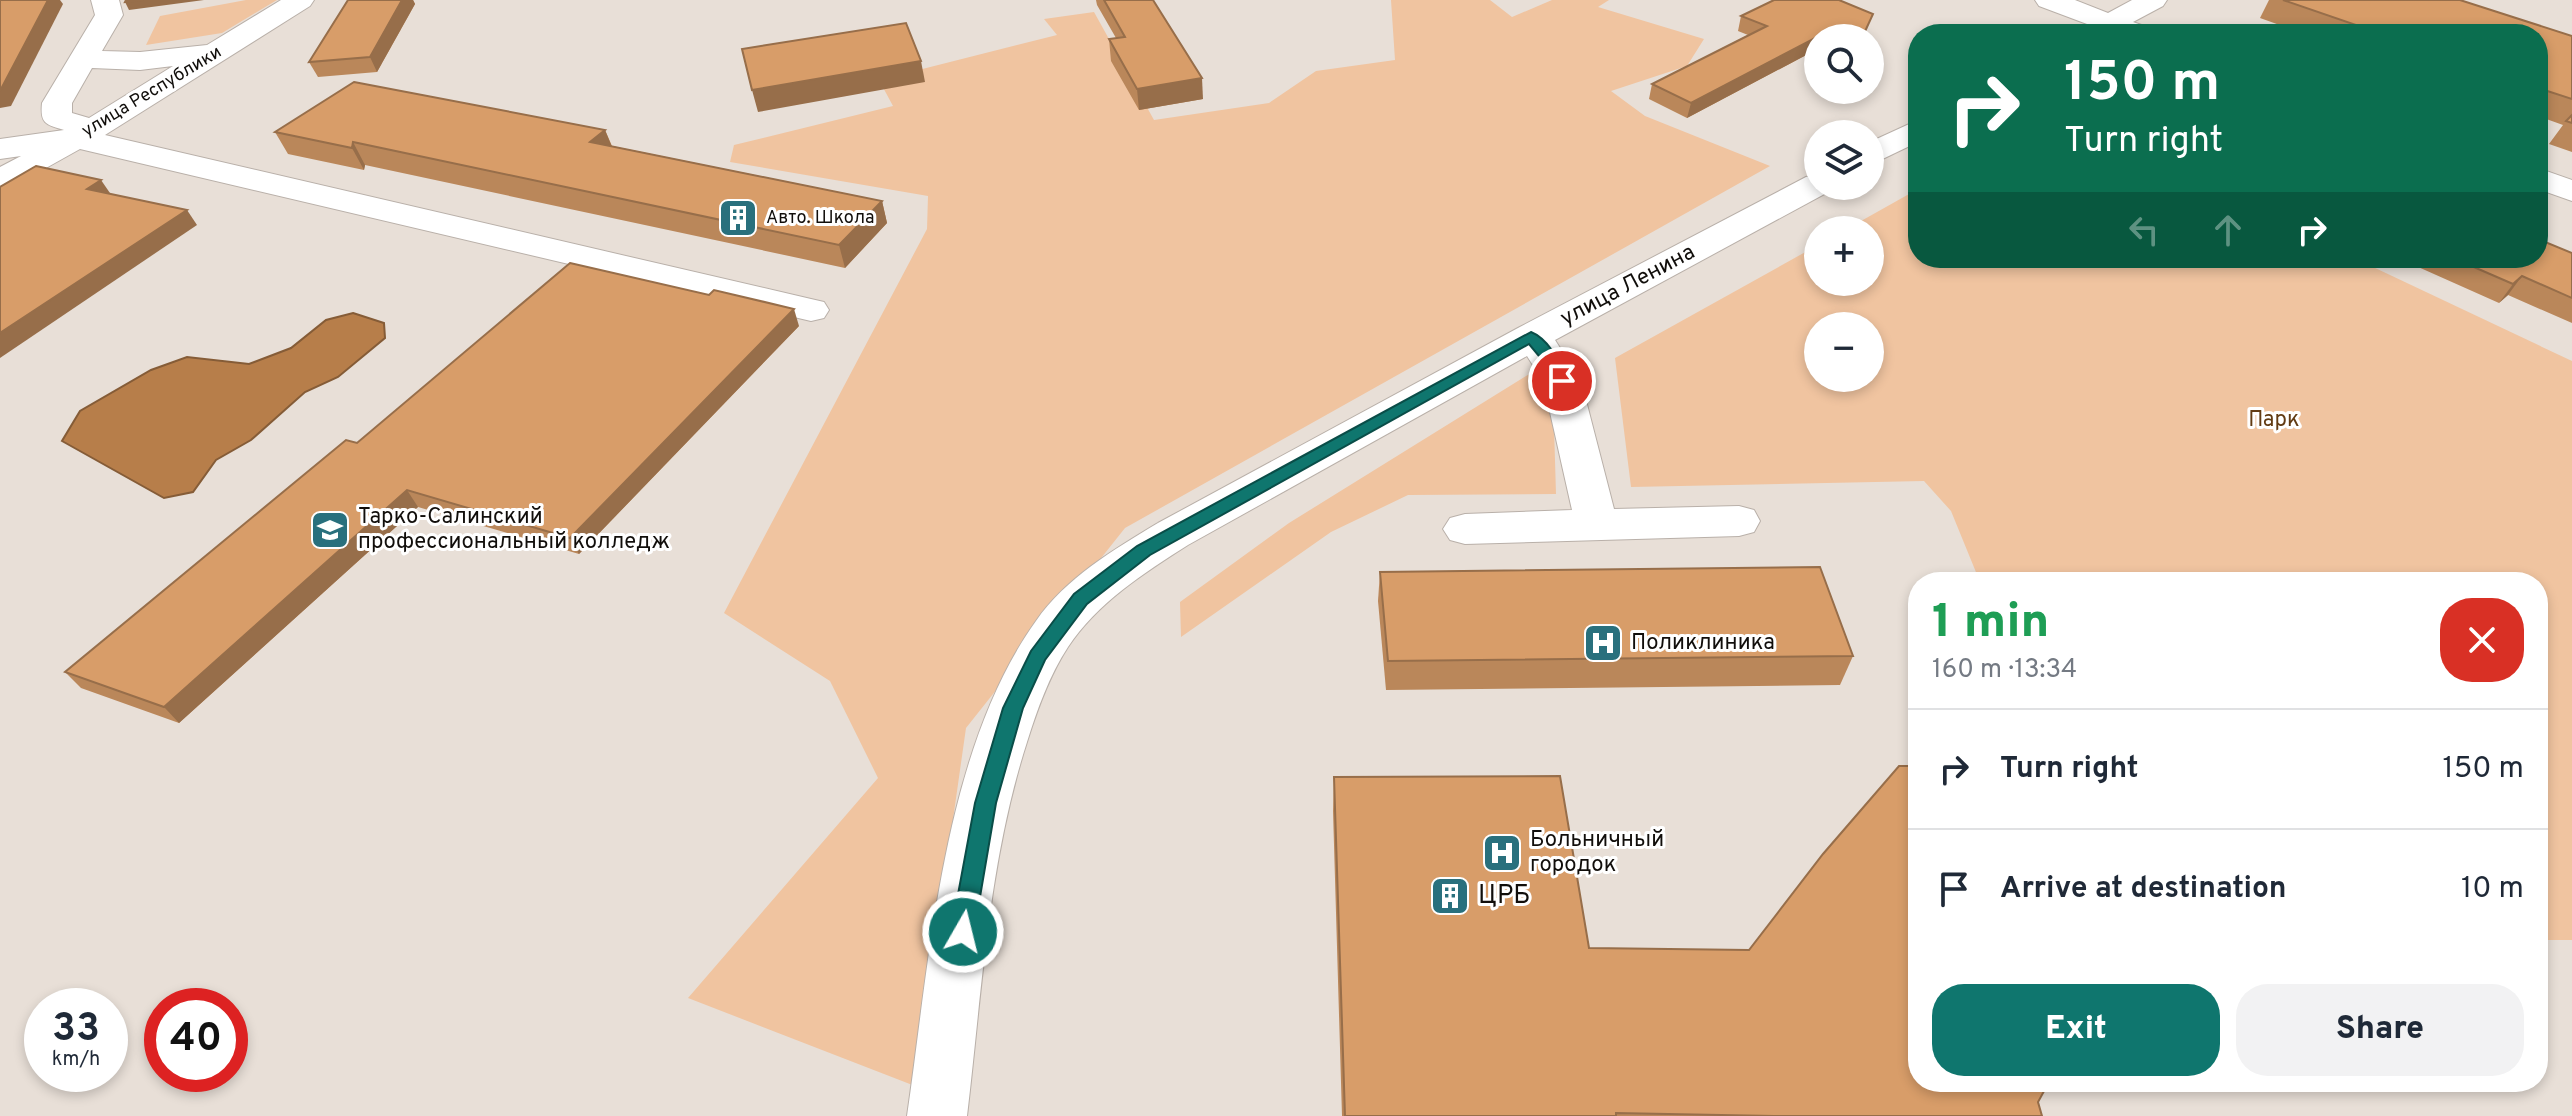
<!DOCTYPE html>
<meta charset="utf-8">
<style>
body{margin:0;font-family:Overpass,sans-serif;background:#f2f2f3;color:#1f2937;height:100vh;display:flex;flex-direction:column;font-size:30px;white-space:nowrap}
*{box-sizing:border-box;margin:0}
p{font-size:26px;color:#747a83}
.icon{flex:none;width:44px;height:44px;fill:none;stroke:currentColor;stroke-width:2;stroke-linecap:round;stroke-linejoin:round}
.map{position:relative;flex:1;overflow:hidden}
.drawer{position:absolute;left:1908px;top:572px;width:640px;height:520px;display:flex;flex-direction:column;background:#fff;border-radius:32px;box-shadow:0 4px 12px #0003}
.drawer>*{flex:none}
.top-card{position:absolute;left:1908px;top:24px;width:640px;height:244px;border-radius:32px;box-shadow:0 4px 12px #0003;background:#0b6e4f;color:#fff;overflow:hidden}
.tools{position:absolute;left:1804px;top:24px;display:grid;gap:16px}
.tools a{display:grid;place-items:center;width:80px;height:80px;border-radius:50%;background:#fff;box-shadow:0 4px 12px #0003;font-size:40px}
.speed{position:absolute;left:24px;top:988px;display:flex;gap:16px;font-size:40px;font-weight:700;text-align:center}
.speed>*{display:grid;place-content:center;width:104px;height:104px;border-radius:50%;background:#fff;box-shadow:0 4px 12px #0003;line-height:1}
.speed small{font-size:20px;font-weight:400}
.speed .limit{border:12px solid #d22;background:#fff;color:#111}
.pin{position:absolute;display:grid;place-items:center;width:68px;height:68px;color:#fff;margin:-34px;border:4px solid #fff;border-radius:50%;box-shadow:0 2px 8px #0007}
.me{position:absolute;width:88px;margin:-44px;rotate:8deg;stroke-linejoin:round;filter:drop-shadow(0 0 6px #0008)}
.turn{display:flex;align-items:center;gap:28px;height:168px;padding:0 24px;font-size:36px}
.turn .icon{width:104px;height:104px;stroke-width:2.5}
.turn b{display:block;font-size:56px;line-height:68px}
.lanes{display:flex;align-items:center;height:76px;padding:0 24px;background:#0003;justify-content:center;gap:40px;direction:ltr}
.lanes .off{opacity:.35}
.round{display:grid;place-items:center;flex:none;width:84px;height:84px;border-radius:32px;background:#f2f2f3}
.head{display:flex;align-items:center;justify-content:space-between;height:136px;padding:0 24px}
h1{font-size:48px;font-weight:800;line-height:60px;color:#1e9e55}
.cta{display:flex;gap:16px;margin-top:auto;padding:16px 24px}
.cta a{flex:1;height:92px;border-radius:32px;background:#0f766e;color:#fff;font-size:32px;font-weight:800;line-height:92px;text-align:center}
.cta a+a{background:#f2f2f3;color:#1f2937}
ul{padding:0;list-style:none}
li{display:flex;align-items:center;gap:24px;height:120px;padding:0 24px;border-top:2px solid #e0e1e3}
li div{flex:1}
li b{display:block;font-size:30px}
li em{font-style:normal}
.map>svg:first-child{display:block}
.green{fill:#f0c4a0;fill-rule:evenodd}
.water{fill:#b77e4a;stroke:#855c37;stroke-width:2}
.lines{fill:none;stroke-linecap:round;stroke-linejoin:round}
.minor-casing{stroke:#b9b0a9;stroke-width:2}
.minor{fill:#fff;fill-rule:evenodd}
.wall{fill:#ba875a}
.shaded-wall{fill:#976e4a}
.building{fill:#d89d69;stroke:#976e4a;stroke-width:2}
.route{fill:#0f766e;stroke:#0a4d48;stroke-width:2}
.labels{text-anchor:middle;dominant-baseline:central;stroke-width:6;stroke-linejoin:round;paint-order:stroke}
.far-street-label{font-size:18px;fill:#110e0b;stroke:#fff}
.far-poi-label{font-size:18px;fill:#110e0b;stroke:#fff;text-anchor:start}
.street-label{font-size:22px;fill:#110e0b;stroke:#fff}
.park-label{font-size:22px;fill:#623b13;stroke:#fff}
.poi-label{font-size:22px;fill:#110e0b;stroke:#fff;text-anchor:start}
.near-poi-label{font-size:26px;fill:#110e0b;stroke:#fff;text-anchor:start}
</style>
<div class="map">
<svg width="2572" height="1116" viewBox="0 0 2572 1116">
<rect width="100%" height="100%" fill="#e8dfd7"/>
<!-- green -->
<g class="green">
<path d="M 246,0 L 277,0 L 222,33 L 146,45 L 160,16 Z"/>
<path d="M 1391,0 L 1490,0 L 1512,17 L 1552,0 L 1609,0 L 1598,7 L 1704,39 L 1687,66 L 1611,91 L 1645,116 L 1770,166 L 1125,528 L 966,728 L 915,1086 L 688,998 L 878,778 L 830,681 L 724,613 L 927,229 L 928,196 L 730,162 L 734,145 L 893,106 L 879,80 L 1057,35 L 1044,19 L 1094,12 L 1154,120 L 1269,103 L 1316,71 L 1395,60 Z"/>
<path d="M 1918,189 L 1918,258 L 2354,258 L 2572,361 L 2572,940 L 2538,940 L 2538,582 L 1980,582 L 1951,511 L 1924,481 L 1631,487 L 1615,358 L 1818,245 L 1818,282 L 1870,282 L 1870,230 L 1845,230 ZM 1870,326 L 1870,378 L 1818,378 L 1818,326 Z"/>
<path d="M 1552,360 L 1556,494 L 1408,495 L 1331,532 L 1181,637 L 1180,602 L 1289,523 Z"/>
</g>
<!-- water -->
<path class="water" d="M 353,313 L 384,323 L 385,338 L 338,377 L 305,392 L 251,440 L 216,460 L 193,492 L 164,498 L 62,441 L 80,411 L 151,370 L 187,357 L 249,364 L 291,348 L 326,320 Z"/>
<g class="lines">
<defs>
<g id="minor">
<path d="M 91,0 L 119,0 L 123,15 L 102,51 L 140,52 L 207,45 L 281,0 L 314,0 L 310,6 L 105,135 L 811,299 L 824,302 L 829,310 L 824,318 L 811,321 L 80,149 L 12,187 L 0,190 L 0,167 L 21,156 L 0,159 L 0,139 L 64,130 C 45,125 40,123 42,103 L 95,15 ZM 173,66 L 89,118 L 72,113 L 72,103 L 92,68 L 140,70 Z"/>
<path d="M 2035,0 L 2075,0 L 2108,13 L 2132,0 L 2167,0 L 2163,6 L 2133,22 L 2150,28 L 2154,34 L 2083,34 L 2081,31 L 2087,24 L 2039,6 Z"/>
<path d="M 1918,120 L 1918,142 L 1870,165 L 1870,142 Z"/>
<path d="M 2538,168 L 2572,180 L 2572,201 L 2538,189 Z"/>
<path d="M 1818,174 L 1818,186 L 1833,186 L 1830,191 L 1555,340 L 1581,381 L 1614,509 L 1739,506 L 1754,510 L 1760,521 L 1754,532 L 1739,536 L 1465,544 L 1450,540 L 1443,529 L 1450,518 L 1465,514 L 1572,510 L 1543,381 L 1527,356 L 1188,545 C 1144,573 1097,603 1068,647 C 1049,676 1037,710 1027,742 C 988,863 982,991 967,1116 L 907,1116 C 930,960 942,752 1036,621 C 1066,578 1113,550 1158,523 L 1518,328 L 1806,177 Z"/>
</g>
</defs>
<!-- minor casing -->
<use href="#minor" class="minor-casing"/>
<!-- minor -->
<use href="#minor" class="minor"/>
</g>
<!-- wall -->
<g class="wall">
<path d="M 348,0 L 413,0 L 415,4 L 377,72 L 318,77 L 309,62 Z"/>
<path d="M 1096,0 L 1153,0 L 1203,99 L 1139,110 L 1111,61 L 1109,39 L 1116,38 L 1097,5 Z"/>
<path d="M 2269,0 L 2460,0 L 2572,36 L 2572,152 L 2549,144 L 2563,125 L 2538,116 L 2538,34 L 2305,34 L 2260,18 Z"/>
<path d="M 1741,16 L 1868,28 L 1818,38 L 1818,56 L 1810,53 L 1687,118 L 1649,99 L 1652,84 L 1748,35 L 1738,31 Z"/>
<path d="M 605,130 L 612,146 L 882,201 L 887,223 L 845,268 L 365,165 L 364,170 L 288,154 L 275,132 Z"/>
<path d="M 2572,253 L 2572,323 L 2508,295 L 2499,303 L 2398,258 L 2538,258 Z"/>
<path d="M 799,326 L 579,554 L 418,507 L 179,723 L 81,688 L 65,672 L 357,443 Z"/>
<path d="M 1380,572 L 1853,656 L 1840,685 L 1386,690 L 1378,601 Z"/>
<path d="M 1334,777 L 1589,948 L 2038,1102 L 2042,1116 L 1342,1116 L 1333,811 Z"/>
</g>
<!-- shaded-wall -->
<g class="shaded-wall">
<path d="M 48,0 L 60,0 L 63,4 L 11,106 L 0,108 L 0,91 Z"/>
<path d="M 143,0 L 204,0 L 129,10 L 125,2 Z"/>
<path d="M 402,0 L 413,0 L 415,4 L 377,72 L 370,57 Z"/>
<path d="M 1815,38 L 1810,53 L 1687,118 L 1691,103 Z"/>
<path d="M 921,61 L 925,82 L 758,112 L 752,90 Z"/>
<path d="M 1202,78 L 1203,99 L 1139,110 L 1137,89 Z"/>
<path d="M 605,130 L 614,152 L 590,142 Z"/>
<path d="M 353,142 L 365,165 L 364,170 L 352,148 Z"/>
<path d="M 101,180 L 112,196 L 87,189 Z"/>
<path d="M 882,201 L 887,223 L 845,268 L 839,245 Z"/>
<path d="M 187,210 L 197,225 L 0,358 L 0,333 Z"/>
<path d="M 2522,276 L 2508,295 L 2499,303 L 2513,284 Z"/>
<path d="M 794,309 L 799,326 L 579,554 L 570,538 Z"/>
<path d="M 407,490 L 418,507 L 179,723 L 164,707 Z"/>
</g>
<!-- building -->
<g class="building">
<path d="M 0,0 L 48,0 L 0,91 Z"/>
<path d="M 126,0 L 143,0 L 125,2 Z"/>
<path d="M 348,0 L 402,0 L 370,57 L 309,62 Z"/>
<path d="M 1104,0 L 1153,0 L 1202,78 L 1137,89 L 1109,39 L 1125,37 Z"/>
<path d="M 1774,0 L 1839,0 L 1873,14 L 1862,38 L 1818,38 L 1818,39 L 1815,38 L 1691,103 L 1652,84 L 1767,26 L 1741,16 Z"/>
<path d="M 2283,0 L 2460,0 L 2572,36 L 2572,99 L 2538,88 L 2538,34 L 2382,34 Z"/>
<path d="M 906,23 L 921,61 L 752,90 L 742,49 Z"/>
<path d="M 354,82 L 605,130 L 590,142 L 882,201 L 839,245 L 353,142 L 352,148 L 275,132 Z"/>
<path d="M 2572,115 L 2572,123 L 2566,121 Z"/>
<path d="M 36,166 L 101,180 L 87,189 L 187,210 L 0,333 L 0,187 Z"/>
<path d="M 2538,239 L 2572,253 L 2572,298 L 2522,276 L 2513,284 L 2453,258 L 2538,258 Z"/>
<path d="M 570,263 L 709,295 L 714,290 L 794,309 L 570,538 L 407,490 L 164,707 L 65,672 L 346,440 L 357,443 Z"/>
<path d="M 1820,567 L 1853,656 L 1388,661 L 1380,572 Z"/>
<path d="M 1899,766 L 1918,766 L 1918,1082 L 2049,1082 L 2038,1102 L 2042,1116 L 1774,1116 L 1616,1113 L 1616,1116 L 1345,1116 L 1334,777 L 1560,776 L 1589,948 L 1749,950 L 1823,854 Z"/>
</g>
<!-- route -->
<path class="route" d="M 1531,332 C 1549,339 1561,364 1570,381 L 1568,384 L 1557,384 L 1544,362 L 1529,344 L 1150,555 L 1087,604 L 1045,660 L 1023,708 L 996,803 L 974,932 L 971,940 L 963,943 L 955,940 L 951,932 L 975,803 L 1003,708 L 1031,651 L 1074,594 L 1137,546 Z"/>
<!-- icons -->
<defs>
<symbol id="building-square" viewBox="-11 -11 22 22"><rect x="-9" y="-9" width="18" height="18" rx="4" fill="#29707d" stroke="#fff"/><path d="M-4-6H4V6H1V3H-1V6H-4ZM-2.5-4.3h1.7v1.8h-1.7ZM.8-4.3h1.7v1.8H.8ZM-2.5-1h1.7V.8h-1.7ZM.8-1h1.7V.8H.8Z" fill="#fff"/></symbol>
<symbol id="university-square" viewBox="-11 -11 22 22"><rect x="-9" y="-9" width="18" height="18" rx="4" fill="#29707d" stroke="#fff"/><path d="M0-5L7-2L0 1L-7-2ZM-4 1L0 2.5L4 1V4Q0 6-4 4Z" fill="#fff"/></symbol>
<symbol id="hospital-square" viewBox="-11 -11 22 22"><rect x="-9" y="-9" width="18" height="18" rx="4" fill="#29707d" stroke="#fff"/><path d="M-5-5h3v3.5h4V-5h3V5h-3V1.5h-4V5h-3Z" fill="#fff"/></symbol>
</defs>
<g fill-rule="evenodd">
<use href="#building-square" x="716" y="196" width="44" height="44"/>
<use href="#university-square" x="308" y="508" width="44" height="44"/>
<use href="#hospital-square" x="1581" y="621" width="44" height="44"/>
<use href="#hospital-square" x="1480" y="831" width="44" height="44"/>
<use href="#building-square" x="1428" y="874" width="44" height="44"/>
</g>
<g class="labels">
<!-- far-street labels -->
<g class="far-street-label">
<text transform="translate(152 92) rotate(-31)">улица Республики</text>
</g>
<!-- far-poi labels -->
<g class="far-poi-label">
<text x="766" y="218">Авто. Школа</text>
</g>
<!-- street labels -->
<g class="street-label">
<text transform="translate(1628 286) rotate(-28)">улица Ленина</text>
</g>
<!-- park labels -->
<g class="park-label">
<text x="2274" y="420">Парк</text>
</g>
<!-- poi labels -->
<g class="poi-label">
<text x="358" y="517">Тарко-Салинский<tspan x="358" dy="25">профессиональный колледж</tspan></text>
<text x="1631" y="643">Поликлиника</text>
<text x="1530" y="840">Больничный<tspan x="1530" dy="25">городок</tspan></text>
</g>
<!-- near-poi labels -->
<g class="near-poi-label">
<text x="1478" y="896">ЦРБ</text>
</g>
</g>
</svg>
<div class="tools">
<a><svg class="icon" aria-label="search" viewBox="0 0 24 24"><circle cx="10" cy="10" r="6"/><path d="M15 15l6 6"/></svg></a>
<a><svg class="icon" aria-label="layers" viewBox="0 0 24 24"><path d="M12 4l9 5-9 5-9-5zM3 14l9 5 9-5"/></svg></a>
<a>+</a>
<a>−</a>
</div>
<div class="speed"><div>33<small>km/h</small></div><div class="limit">40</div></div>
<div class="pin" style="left:1562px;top:381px;background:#d93025"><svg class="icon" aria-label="arrive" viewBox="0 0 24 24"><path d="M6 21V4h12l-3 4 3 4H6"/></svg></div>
<svg class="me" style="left:963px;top:932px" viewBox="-20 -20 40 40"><circle r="17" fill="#0f766e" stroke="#fff" stroke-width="3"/><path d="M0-11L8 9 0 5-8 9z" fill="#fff"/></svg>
<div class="top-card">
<div class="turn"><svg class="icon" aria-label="right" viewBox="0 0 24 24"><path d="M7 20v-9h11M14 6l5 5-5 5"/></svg><div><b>150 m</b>Turn right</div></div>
<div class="lanes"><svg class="icon off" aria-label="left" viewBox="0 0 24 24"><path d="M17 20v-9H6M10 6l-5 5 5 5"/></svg><svg class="icon off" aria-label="ahead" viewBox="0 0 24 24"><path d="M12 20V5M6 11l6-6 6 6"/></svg><svg class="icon" aria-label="right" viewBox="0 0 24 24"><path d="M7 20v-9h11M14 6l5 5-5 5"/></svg></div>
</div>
<section class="drawer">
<div class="head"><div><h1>1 min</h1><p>160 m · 13:34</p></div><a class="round" style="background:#d93025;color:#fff"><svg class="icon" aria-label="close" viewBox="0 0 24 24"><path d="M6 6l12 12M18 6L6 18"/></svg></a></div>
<ul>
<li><svg class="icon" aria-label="right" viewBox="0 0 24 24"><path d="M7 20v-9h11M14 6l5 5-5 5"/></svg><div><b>Turn right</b></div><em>150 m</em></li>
<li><svg class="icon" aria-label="arrive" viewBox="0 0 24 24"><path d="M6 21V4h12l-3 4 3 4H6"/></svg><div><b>Arrive at destination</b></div><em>10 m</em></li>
</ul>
<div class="cta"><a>Exit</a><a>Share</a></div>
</section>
</div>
